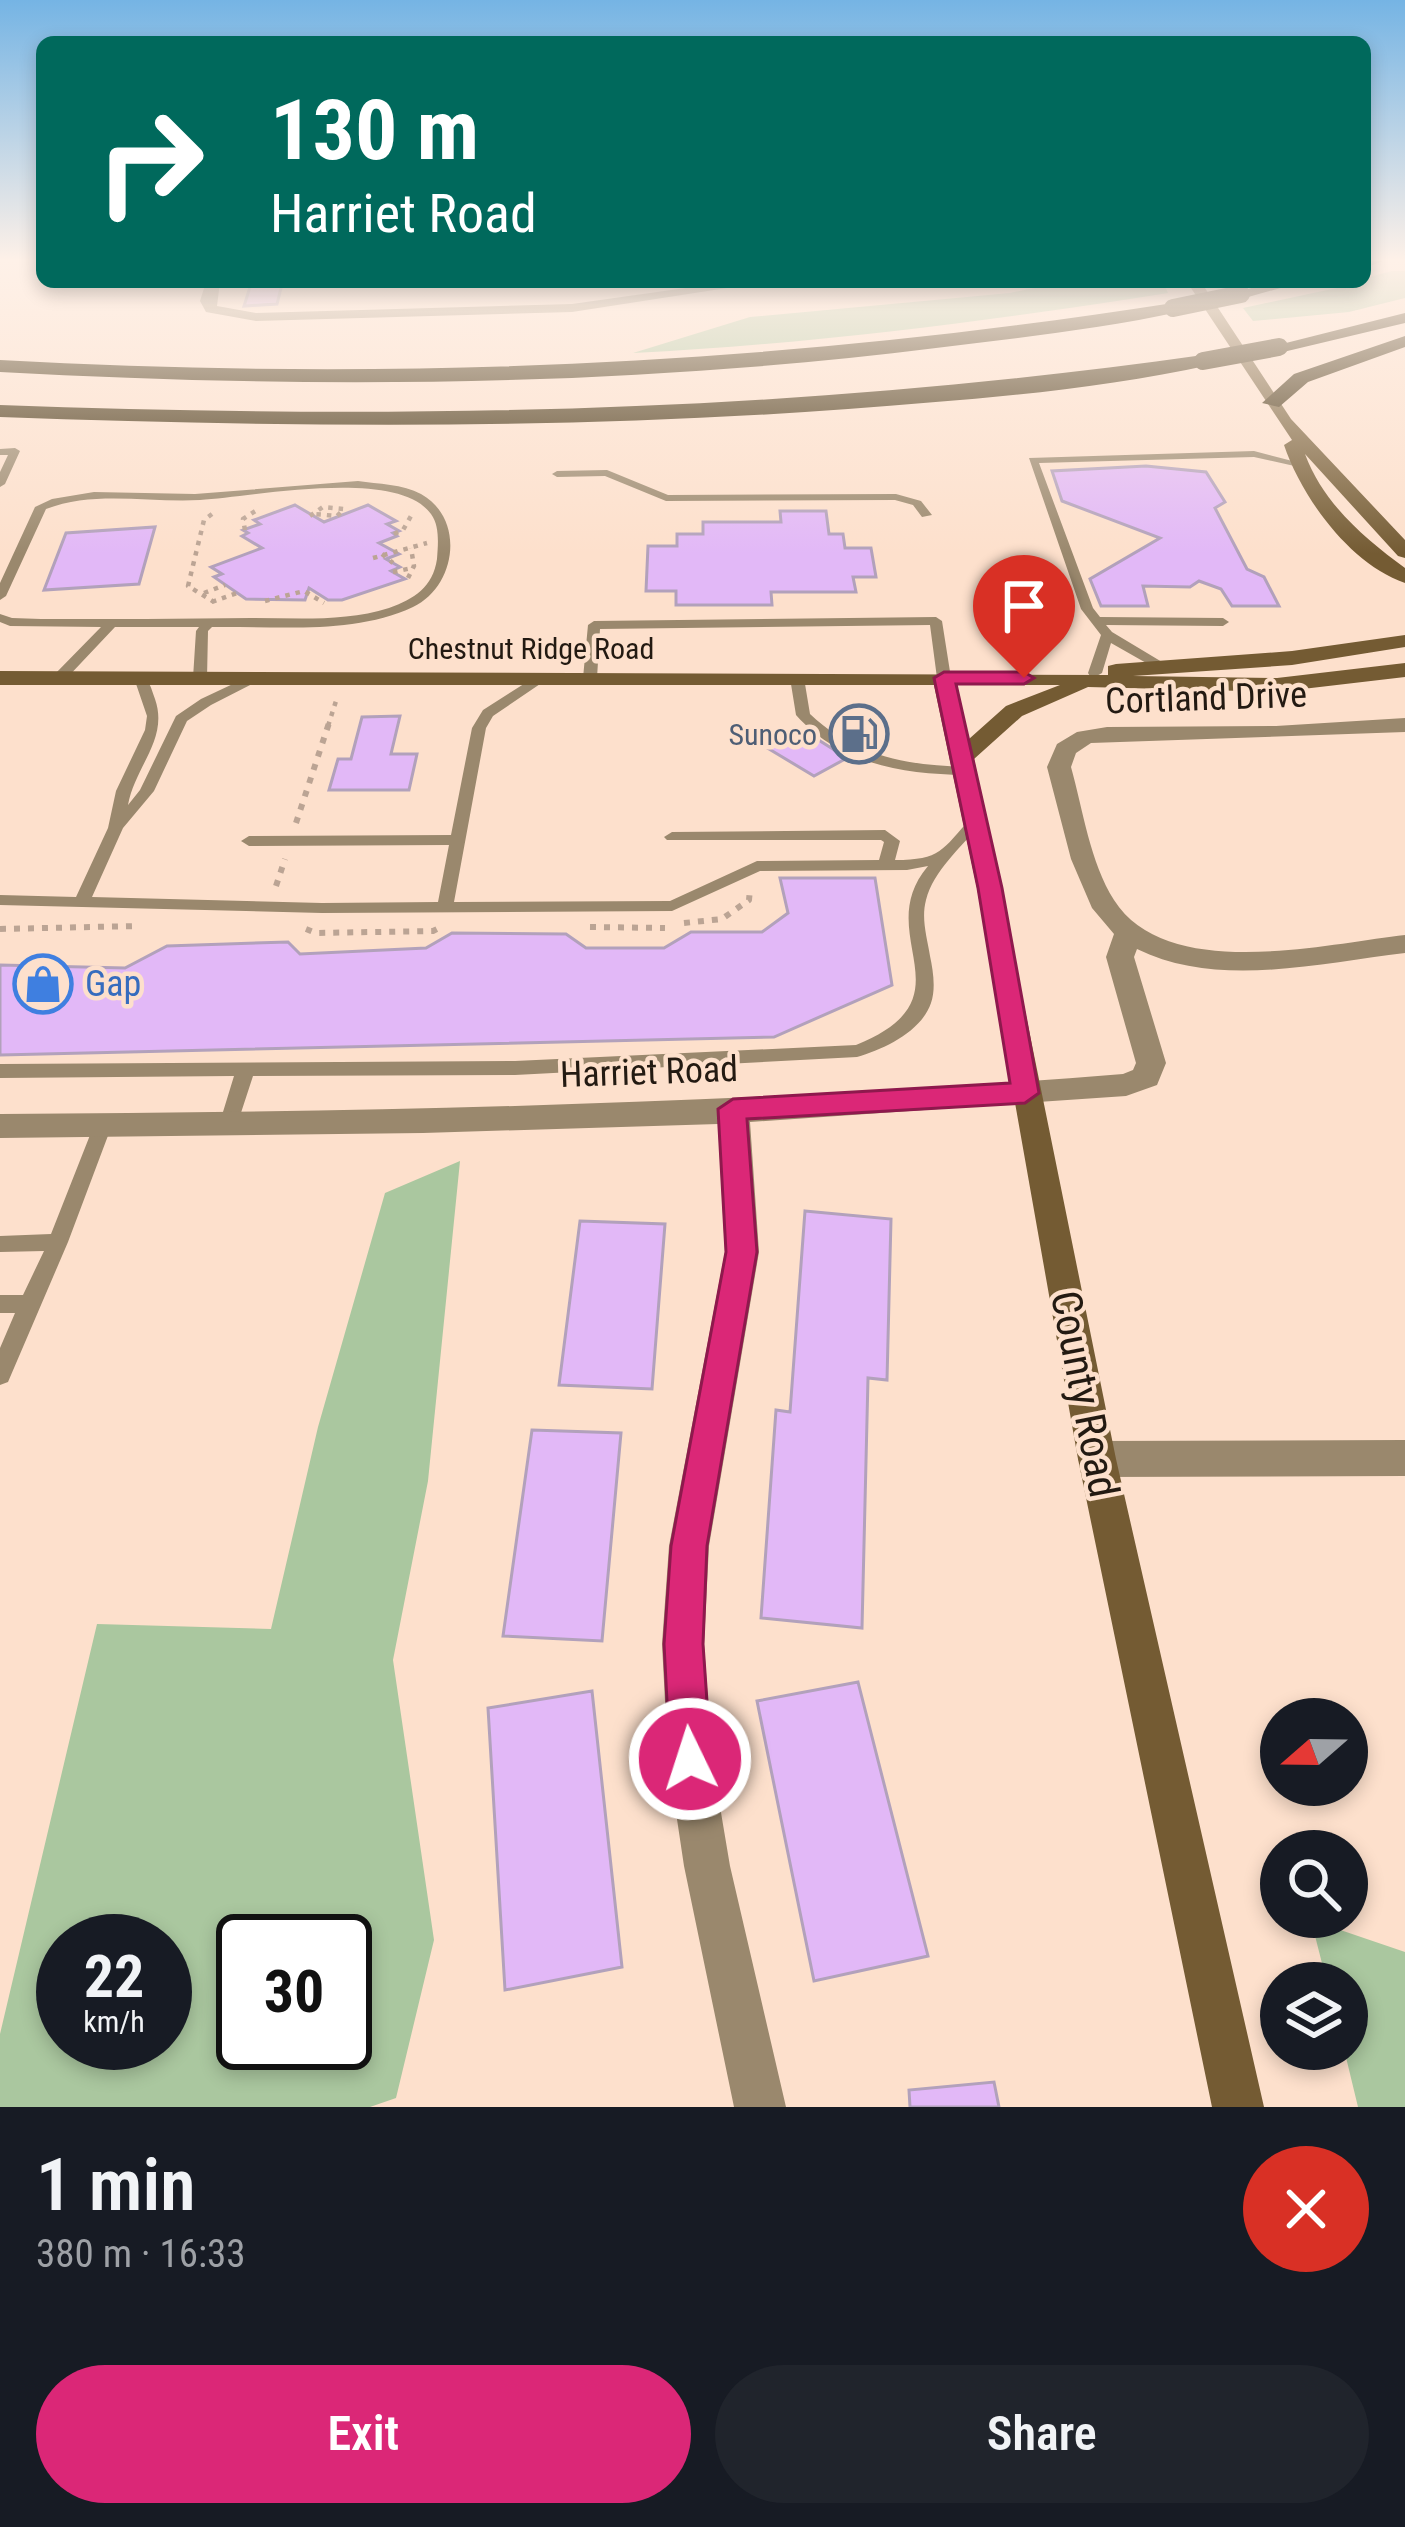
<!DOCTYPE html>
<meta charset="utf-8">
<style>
body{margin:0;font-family:"Roboto Condensed",sans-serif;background:#20242c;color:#f1f3f6;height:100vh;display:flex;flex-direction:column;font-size:45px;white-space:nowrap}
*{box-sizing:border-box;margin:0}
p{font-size:39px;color:#9ea1a6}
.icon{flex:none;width:66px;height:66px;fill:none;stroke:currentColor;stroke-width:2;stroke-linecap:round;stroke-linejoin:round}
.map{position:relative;height:2107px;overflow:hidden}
.side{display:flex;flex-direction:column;background:#171b24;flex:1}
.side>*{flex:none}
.guide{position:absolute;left:36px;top:36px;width:1335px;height:252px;border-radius:18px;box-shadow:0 6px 18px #0003;background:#00695c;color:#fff;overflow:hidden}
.needle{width:78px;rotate:250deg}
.controls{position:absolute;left:1260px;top:1698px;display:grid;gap:24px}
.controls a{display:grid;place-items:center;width:108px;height:108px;border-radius:50%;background:#171b24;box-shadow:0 6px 18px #0003;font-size:60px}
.speed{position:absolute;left:36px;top:1914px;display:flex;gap:24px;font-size:60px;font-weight:700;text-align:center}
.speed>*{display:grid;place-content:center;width:156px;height:156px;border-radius:50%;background:#171b24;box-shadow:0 6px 18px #0003;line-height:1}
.speed small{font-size:30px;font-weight:400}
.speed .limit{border:6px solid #111;border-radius:18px;background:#fff;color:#111}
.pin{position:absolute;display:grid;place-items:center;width:102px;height:102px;color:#fff;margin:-123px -51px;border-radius:50% 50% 50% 0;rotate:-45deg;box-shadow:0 0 12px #0007}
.pin .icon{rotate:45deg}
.me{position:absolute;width:132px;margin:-66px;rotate:356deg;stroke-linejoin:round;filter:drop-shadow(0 0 9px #0008)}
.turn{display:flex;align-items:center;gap:42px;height:252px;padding:0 36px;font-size:54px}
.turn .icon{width:156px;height:156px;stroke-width:2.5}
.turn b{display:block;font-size:84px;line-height:102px}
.round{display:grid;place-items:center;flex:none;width:126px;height:126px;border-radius:63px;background:#20242c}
.head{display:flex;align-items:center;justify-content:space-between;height:204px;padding:0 36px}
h1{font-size:72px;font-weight:600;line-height:90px}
.primary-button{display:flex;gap:24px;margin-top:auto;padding:24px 36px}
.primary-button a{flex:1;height:138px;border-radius:72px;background:#db2777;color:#fff;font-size:48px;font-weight:600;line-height:138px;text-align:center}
.primary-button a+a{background:#20242c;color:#f1f3f6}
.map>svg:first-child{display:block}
.green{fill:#aac79f;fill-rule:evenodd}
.building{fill:#e2b8f7;stroke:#b2a1bb;stroke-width:3}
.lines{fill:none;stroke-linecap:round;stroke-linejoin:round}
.path-far1{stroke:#bba494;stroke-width:4.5;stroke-dasharray:4.5 6;stroke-linecap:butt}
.path{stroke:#bba494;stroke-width:6;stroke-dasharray:6 8;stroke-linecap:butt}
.lane{fill:#9a886d;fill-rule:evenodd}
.street{fill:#9a886d;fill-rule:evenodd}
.secondary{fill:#745b33;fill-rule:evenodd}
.highway{fill:#382501;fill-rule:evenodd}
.highway-bridge{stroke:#382501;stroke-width:18}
.route{fill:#db2777;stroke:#8e194d;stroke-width:3}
.labels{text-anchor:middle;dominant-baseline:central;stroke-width:9;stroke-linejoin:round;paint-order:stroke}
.far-street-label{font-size:30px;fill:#231a12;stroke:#fde0cc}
.far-service-label{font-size:30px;fill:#4e5e75;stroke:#fde0cc;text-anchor:end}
.street-label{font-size:36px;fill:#231a12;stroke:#fde0cc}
.shop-label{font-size:36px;fill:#366cbe;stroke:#fde0cc;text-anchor:start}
.near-street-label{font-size:42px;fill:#231a12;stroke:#fde0cc}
</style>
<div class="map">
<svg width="1405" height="2107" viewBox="0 0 1405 2107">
<rect width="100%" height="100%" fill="#fde0cc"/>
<!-- green -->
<g class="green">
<path d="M 1392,271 L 1405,271 L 1405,298 L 1349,312 L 1253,321 L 1243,308 L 1365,282 L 1365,278 Z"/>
<path d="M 1063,282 L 1163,282 L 1168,293 C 990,321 813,344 633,353 L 750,317 L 1010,293 Z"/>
<path d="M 460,1161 L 428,1481 L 393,1660 L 434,1940 L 396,2098 L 370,2107 L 0,2107 L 0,2034 L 97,1624 L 271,1629 L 318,1427 L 385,1193 ZM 63,1941 L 165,1941 L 165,2043 L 63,2043 ZM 243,1941 L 345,1941 L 345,2043 L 243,2043 Z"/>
<path d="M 1311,1920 L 1405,1952 L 1405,2107 L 1358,2107 L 1344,2049 L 1347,1983 L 1327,1983 Z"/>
</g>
<!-- building -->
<g class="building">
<path d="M 251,284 L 282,284 L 277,304 L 244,306 Z"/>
<path d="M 1146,466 L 1206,472 L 1225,502 L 1215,508 L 1247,569 L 1264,577 L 1279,606 L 1232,606 L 1221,589 L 1199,581 L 1190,587 L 1143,586 L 1148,606 L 1101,606 L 1090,579 L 1160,538 L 1062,501 L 1052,471 Z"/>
<path d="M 295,505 L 324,522 L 368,505 L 396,521 L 387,524 L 399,531 L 393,533 L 397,536 L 379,543 L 399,554 L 386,559 L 400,567 L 391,571 L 405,579 L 342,600 L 328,600 L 309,588 L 305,600 L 246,599 L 214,577 L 222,574 L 211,567 L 262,548 L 242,536 L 248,533 L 243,530 L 260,524 L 254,520 Z"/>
<path d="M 780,511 L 826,511 L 829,534 L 843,534 L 845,548 L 871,548 L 876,577 L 853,577 L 856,592 L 771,592 L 772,605 L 676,605 L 676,591 L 646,591 L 648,546 L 677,546 L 677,534 L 703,534 L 703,522 L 781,522 Z"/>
<path d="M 155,527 L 139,584 L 44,590 L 66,533 Z"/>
<path d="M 400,716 L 391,754 L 417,754 L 409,790 L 329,790 L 338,759 L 351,759 L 362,717 Z"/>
<path d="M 791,732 L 801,738 L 809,734 L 847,758 L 814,776 L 764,746 Z"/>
<path d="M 780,878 L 875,878 L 892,985 L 774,1037 L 0,1055 L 0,965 L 125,968 L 167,946 L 288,942 L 300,954 L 426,948 L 452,933 L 566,934 L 586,948 L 664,948 L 691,932 L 762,932 L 788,913 Z"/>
<path d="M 805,1211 L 891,1219 L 887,1380 L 868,1378 L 862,1628 L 761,1618 L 776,1410 L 790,1412 Z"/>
<path d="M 580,1221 L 665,1224 L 652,1389 L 559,1385 Z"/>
<path d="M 532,1430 L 621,1433 L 602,1641 L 503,1636 Z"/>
<path d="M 858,1682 L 928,1956 L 814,1981 L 757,1701 Z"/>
<path d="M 592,1691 L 622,1967 L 505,1990 L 488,1708 Z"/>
<path d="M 994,2082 L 999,2107 L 910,2107 L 909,2090 Z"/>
</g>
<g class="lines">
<!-- path-far1 -->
<g class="path-far1">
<path d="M 212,514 L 204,520 L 188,586 L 214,602"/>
<path d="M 310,516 L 323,507 L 344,509 L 337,516 L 314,514"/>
<path d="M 245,530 L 243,519 L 257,510"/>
<path d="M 394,534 L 403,530 L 411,516"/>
<path d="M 382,554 L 393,563"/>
<path d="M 373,558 L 427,543"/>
<path d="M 393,572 L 412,568"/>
<path d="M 408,578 L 414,566 L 411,548"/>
<path d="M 204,593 L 225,585"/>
<path d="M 265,601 L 304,591 L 324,603"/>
<path d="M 212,602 L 240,592"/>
<path d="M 328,726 L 336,701"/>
</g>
<!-- path -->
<g class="path">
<path d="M 296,823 L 329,723"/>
<path d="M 276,886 L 285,859"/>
<path d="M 684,923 L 722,919 L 749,900 L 750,889"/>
<path d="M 590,927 L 665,928"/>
<path d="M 0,929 L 138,926"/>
<path d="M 306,929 L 316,933 L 433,931 L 441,927"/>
</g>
<!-- lane -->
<g class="lane">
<path d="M 15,448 L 20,451 L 5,484 L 0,487 L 0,472 L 8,455 L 0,455 L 0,449 Z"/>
<path d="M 1254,451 L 1304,464 L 1299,467 L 1254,457 L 1039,463 L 1093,608 L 1100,617 L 1223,618 L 1229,622 L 1223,626 L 1106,625 L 1112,632 L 1167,665 L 1155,668 L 1111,643 L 1102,673 L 1095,677 L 1090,676 L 1088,673 L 1101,635 L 1081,609 L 1029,458 Z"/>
<path d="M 607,470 L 668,495 L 896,494 L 921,501 L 932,515 L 922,517 L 913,505 L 895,500 L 666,501 L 605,476 L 557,477 L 552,474 L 557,471 Z"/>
<path d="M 358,481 C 378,484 403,484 421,494 C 466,519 456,587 413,607 C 353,635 277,626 212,627 L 208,631 L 207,678 L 200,682 L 193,678 L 196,631 L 199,627 L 115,627 L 64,681 L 59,682 L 52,678 L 54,675 L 101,627 L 10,626 L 0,622 L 0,614 L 12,618 L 41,619 C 111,619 182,619 252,618 C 297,618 345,622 389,608 C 414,599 433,587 437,559 C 438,545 440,526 431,514 C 397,467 253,497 200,500 C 149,503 95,490 46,509 L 6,596 L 0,600 L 0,583 L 35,507 L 52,499 L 94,492 L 195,494 Z"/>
<path d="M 936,617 L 942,621 L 951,678 L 944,682 L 937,678 L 930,625 L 600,629 L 597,678 L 590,682 L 583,678 L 588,625 L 594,621 Z"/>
<path d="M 141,674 C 150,681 151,688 155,699 C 169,739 135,766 128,805 L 140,790 L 176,716 L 201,699 L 252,675 L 257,674 L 264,678 L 211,705 L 187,721 L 154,791 L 123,828 L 92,897 L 322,903 L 438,902 L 449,845 L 249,846 L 241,841 L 249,836 L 451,835 L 472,728 L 483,710 L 538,675 L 545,679 L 543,682 L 493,716 L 486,728 L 454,902 L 670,901 L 757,861 L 879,860 L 884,842 L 881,840 L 667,840 L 664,837 L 672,832 L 885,830 L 900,841 L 895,860 C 941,860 942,850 971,818 L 981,818 L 981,824 C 962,846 933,871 926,900 C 921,919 927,937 930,956 C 933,970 936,989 931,1003 C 921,1032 884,1049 857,1057 L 515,1075 L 253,1076 L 237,1125 L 235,1130 L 221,1130 L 219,1125 L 234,1076 L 0,1078 L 0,1064 L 515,1061 L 856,1045 C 975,997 869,936 928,866 L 907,870 L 760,871 L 672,911 L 322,913 L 0,905 L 0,895 L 76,897 L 108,828 L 116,791 L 145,730 L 147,716 L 134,678 Z"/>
<path d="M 797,674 L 804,678 L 810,714 C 854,756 906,765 965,767 L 972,771 L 965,775 C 902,774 840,764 796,715 L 790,678 Z"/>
<path d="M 103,1118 L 110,1120 L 112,1125 L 68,1242 L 8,1382 L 0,1385 L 0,1348 L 15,1313 L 0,1313 L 0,1295 L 23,1295 L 44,1251 L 0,1252 L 0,1236 L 51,1234 L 94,1125 L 96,1120 Z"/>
</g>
<!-- street -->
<g class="street">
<path d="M 206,282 L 220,282 L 217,306 L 256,313 L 572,304 L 728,282 L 766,282 L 572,312 L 256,321 L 206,312 L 200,301 Z"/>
<path d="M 1405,718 L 1405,732 L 1091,743 L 1076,753 L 1071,767 C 1083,810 1090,862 1114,900 C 1167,983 1324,944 1405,935 L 1405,953 C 1319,963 1218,989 1137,949 L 1134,957 L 1166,1063 L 1157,1085 L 1126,1096 L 750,1122 L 759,1252 L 709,1546 L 704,1644 L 712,1759 L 730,1866 L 786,2107 L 734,2107 L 684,1866 L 668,1759 L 662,1644 L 669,1546 L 725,1252 L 718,1124 L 423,1133 L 0,1138 L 0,1114 C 376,1112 749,1104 1123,1074 L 1133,1070 L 1136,1063 L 1106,957 L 1114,934 L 1092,908 L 1071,859 L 1047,767 L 1057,744 L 1077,732 L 1107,727 L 1276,726 Z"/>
<path d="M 1405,1440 L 1405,1476 L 1097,1477 L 1083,1471 L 1078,1459 L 1083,1447 L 1097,1441 Z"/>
</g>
<!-- secondary -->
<g class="secondary">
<path d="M 1187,282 L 1201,282 L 1291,419 L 1405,540 L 1405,558 L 1398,556 L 1305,454 C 1323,503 1364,538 1405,568 L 1405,583 C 1350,564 1302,498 1284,445 L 1292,440 Z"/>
<path d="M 1405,635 L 1405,647 L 1292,665 L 1133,676 L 1277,678 L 1405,663 L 1405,677 L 1277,692 L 1088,687 L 1022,716 L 974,759 L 1116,1459 L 1264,2107 L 1212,2107 L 1078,1459 L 977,888 L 934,685 L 0,685 L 0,671 L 1108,675 L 1108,666 L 1116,664 L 1292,651 ZM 957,685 L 1060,685 L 1006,706 L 969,739 Z"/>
</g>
<!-- highway -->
<g class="highway">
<path d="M 1365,259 L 1388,259 L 1365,268 Z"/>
<path d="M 1271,282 L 1302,282 L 1241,299 L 1232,294 Z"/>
<path d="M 1173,303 L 1179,304 L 1179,312 C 1100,329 1017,338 936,348 C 625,387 313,389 0,372 L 0,360 C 403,382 774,365 1173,303 Z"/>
<path d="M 1405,313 L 1405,323 L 1279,353 L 1270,347 Z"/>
<path d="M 1405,336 L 1405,347 L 1308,382 L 1279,407 L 1262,403 L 1294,374 Z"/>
<path d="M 1203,355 L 1210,357 L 1210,365 C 1092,391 967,400 848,409 C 565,430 283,427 0,417 L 0,405 C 410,420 796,413 1203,355 Z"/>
</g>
<!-- highway-bridge -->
<g class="highway-bridge">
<path d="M 1173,308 L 1241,294"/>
<path d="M 1203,361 L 1279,347"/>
</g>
</g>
<!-- sky -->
<linearGradient id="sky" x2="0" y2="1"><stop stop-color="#75b4e4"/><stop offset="0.47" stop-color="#fef1e8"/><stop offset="1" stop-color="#fef1e8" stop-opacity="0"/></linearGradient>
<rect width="1405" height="554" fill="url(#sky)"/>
<!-- route -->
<path class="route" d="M 944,672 L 1024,672 L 1034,678 L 1024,684 L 956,684 L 1002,888 L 1039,1093 L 1025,1103 L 747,1119 L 757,1252 L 707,1546 L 703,1644 L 711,1759 L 705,1774 L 690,1779 L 676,1774 L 670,1759 L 664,1644 L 671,1546 L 726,1252 L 718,1109 L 733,1099 L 1010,1083 L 978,888 L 934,678 Z"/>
<!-- icons -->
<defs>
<symbol id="fuel-ring" viewBox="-11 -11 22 22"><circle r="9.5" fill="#fde0cc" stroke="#5c6f8a" stroke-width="1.5"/><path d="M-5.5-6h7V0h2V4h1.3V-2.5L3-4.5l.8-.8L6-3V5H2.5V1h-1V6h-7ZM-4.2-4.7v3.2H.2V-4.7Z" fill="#5c6f8a"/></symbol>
<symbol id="shop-ring" viewBox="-11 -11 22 22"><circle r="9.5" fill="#fde0cc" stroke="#3f7fe0" stroke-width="1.5"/><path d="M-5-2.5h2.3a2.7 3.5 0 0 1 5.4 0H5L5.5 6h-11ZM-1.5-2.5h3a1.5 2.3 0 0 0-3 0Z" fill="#3f7fe0"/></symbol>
</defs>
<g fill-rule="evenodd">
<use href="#fuel-ring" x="826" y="701" width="66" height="66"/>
<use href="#shop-ring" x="10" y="951" width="66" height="66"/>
</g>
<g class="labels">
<!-- far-street labels -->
<g class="far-street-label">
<text x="531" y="648">Chestnut Ridge Road</text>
</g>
<!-- far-service labels -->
<g class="far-service-label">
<text x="817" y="734">Sunoco</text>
</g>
<!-- street labels -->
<g class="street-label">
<text transform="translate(1206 698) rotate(-2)">Cortland Drive</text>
<text transform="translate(649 1072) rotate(-2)">Harriet Road</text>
</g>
<!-- shop labels -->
<g class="shop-label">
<text x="85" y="984">Gap</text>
</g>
<!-- near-street labels -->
<g class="near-street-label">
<text transform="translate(1085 1394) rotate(79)">County Road</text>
</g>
</g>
</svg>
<div class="controls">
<a><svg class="needle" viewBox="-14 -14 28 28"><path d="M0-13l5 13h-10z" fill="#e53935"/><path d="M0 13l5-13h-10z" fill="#9ea1a6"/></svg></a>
<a><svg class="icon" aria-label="search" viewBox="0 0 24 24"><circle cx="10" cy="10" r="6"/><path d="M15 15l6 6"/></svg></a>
<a><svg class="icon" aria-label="layers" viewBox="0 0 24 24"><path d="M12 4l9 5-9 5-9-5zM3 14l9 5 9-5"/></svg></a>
</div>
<div class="speed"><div>22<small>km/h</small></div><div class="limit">30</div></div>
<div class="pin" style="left:1024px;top:678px;background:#d93025"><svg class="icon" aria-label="arrive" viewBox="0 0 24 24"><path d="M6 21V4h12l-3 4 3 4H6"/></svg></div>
<svg class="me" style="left:690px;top:1759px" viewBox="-20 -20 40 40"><circle r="17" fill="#db2777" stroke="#fff" stroke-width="3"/><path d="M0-11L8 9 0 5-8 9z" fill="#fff"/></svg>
<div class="guide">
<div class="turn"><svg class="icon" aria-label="right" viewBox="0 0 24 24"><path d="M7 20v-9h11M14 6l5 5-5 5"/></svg><div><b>130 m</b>Harriet Road</div></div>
</div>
</div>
<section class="side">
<div class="head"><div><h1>1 min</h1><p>380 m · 16:33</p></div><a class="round" style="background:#d93025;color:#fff"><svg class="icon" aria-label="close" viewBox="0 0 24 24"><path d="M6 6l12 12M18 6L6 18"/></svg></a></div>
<div class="primary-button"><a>Exit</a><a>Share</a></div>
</section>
